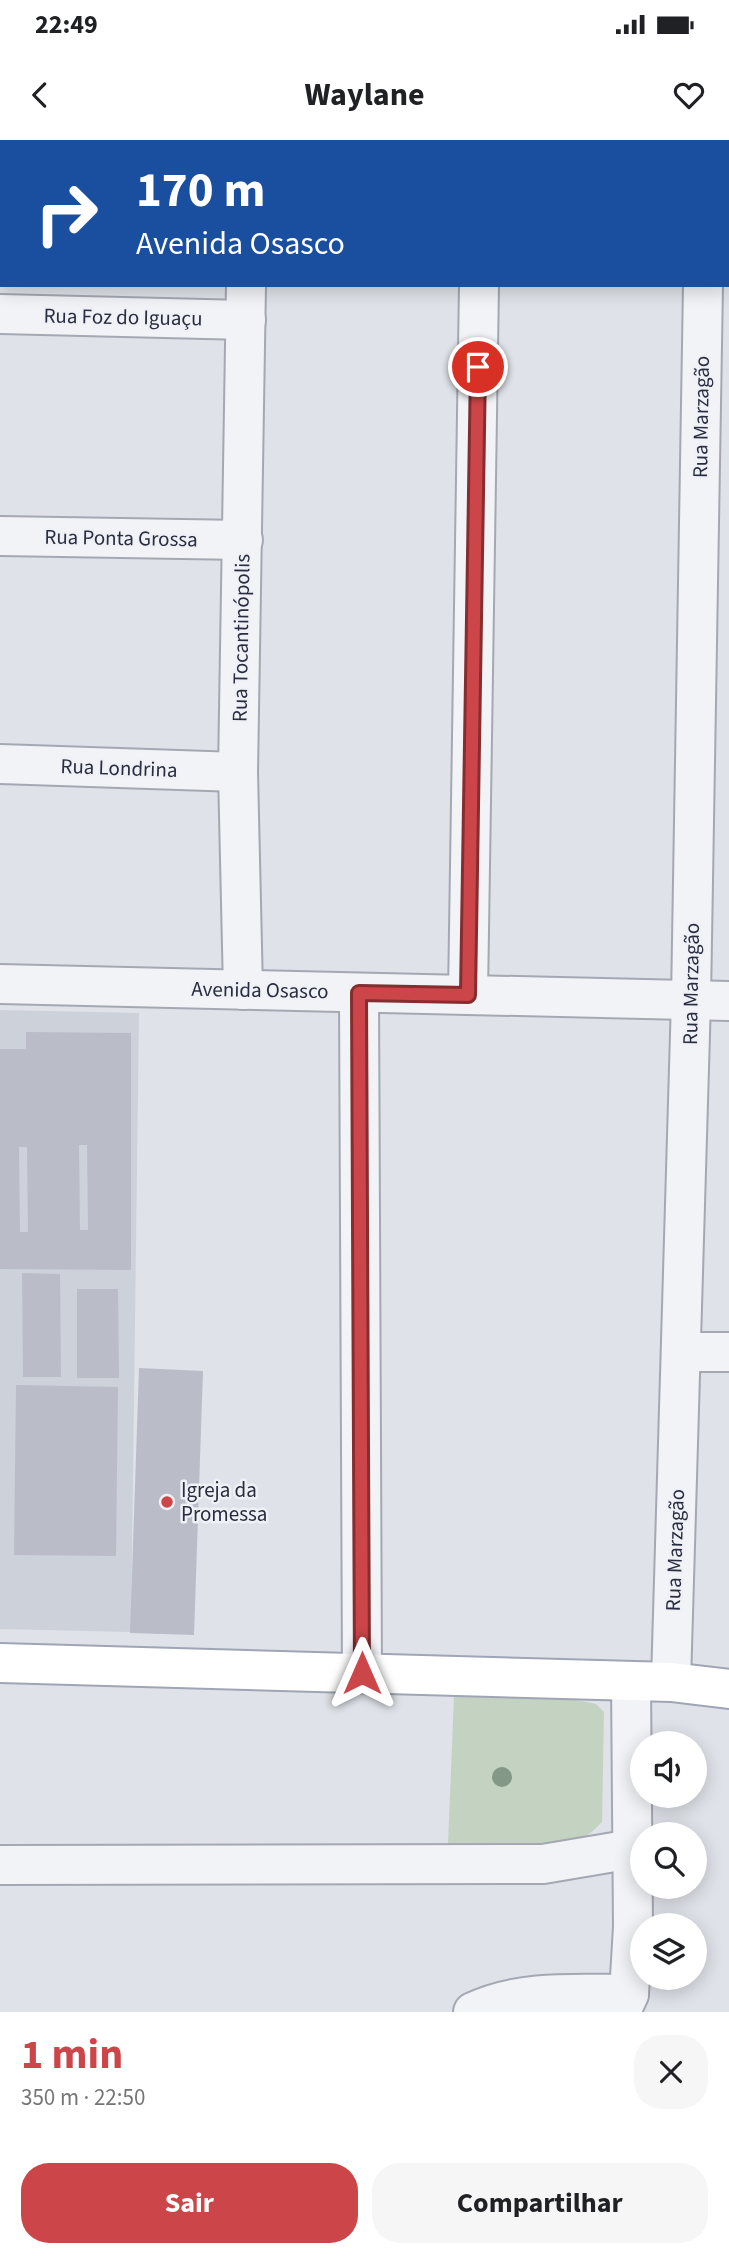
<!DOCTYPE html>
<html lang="pt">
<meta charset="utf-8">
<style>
body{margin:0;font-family:"Source Sans 3",sans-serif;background:#f6f6f6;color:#202124;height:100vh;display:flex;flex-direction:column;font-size:26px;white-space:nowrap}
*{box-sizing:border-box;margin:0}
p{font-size:23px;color:#757577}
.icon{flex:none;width:38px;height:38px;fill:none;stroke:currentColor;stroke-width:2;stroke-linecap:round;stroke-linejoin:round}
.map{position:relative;height:1872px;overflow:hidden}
.panel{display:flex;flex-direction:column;background:#fff;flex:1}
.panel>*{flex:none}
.top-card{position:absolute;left:0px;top:0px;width:730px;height:147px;box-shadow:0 4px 18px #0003;background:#1a4fa0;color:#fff;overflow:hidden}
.controls{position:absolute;left:630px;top:1591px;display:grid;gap:14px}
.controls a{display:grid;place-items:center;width:77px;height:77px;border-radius:50%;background:#fff;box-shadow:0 4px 18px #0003;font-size:35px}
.pin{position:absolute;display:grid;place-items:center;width:60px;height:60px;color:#fff;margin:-30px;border:4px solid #fff;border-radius:50%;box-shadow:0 2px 7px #0007}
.me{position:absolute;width:77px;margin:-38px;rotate:0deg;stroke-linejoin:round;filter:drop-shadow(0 0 5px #0008)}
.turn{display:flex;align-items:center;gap:24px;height:147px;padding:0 21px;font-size:32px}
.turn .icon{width:91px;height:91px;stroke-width:2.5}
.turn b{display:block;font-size:49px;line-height:60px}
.round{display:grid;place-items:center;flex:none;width:74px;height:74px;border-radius:28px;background:#f6f6f6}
.overview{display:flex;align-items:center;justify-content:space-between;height:119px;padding:0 21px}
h1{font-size:42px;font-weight:700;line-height:52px;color:#cc4549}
.button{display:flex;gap:14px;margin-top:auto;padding:14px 21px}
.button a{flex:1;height:80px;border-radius:28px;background:#cc4549;color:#fff;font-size:28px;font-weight:700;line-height:80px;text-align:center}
.button a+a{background:#f6f6f6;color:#202124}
.status{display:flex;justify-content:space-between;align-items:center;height:49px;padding:0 35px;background:#fff;direction:ltr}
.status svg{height:19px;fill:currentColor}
header{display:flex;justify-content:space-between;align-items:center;height:91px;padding:0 21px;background:#fff;font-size:32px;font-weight:700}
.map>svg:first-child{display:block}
.built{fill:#cdd1da}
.green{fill:#c3d2c1}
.building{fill:#babdc8;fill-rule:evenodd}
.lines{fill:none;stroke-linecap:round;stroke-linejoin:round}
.minor-casing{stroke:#a4a8b2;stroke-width:42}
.major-casing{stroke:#9fa5b4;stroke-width:42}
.minor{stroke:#f2f3f7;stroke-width:38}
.major{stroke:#fff;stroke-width:38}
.tree{fill:#839886}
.route-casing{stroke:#852d2f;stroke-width:18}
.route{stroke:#cc4549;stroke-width:12}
.poi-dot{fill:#cc4549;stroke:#eff1f6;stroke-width:2.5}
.labels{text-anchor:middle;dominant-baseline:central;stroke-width:5;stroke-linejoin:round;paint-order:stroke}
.street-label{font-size:21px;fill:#282e3f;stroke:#eff1f6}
.poi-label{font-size:21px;fill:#282e3f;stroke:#eff1f6;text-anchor:start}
</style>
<div class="status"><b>22:49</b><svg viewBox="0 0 49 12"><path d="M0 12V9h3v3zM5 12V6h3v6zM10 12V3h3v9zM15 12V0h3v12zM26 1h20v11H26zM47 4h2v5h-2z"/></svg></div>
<header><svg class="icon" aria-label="back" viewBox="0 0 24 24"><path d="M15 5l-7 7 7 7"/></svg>Waylane<svg class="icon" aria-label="heart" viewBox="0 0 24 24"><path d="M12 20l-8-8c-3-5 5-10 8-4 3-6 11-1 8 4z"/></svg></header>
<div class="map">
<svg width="729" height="1872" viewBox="0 0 729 1872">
<rect width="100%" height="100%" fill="#dfe2e8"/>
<!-- built -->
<path class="built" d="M 0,870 L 139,873 L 131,1492 L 0,1489 Z"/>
<!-- green -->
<path class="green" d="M 454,1556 L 576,1560 L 596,1564 L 604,1572 L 602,1682 C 595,1689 590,1695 581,1698 C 550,1710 483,1704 448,1705 Z"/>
<!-- building -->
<g class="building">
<path d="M 26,892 L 131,893 L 131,1130 L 0,1129 L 0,909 L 26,909 ZM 79,1005 L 87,1005 L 88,1090 L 80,1090 ZM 19,1007 L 27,1007 L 28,1092 L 20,1092 Z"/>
<path d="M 22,1133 L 60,1134 L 61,1237 L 23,1237 Z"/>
<path d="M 77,1149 L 118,1149 L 119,1238 L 77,1238 Z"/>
<path d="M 139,1228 L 203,1231 L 194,1495 L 130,1493 Z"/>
<path d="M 16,1245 L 118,1247 L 116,1416 L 14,1415 Z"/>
</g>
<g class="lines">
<defs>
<g id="minor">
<path d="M 579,0 L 585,2"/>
<path d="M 247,2 L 247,0"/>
<path d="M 481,2 L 481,0"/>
<path d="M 705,2 L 705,0"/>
<path d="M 728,43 L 729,43"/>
<path d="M 0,174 L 246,180"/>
<path d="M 0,396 L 243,400"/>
<path d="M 0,624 L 238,632"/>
<path d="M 0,844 L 729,861"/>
<path d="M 243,850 L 238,632 L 246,145"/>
<path d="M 359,853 L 362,1533"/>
<path d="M 468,855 L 479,145"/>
<path d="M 681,1212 L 729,1212"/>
<path d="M 671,1542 L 691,860 L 703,145"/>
<path d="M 0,1725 L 543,1724 L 632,1709"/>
<path d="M 473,1872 C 521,1849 577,1854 629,1854"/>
<path d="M 621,1872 L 629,1854 L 633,1787 L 631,1541"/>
</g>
<path id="major" d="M 0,1523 L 671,1542 L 729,1549"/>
</defs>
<!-- minor casing -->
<use href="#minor" class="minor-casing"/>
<!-- major casing -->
<use href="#major" class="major-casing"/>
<!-- minor -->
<use href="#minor" class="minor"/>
<!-- major -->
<use href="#major" class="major"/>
</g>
<!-- trees -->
<circle class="tree" cx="502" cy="1637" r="10"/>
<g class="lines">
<defs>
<path id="route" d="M 362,1533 L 359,853 L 468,855 L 478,227"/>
</defs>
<!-- route casing -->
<use href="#route" class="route-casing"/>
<!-- route -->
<use href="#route" class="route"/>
</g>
<!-- markers -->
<circle class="poi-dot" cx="167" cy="1362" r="7"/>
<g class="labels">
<!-- street labels -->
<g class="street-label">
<text transform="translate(123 177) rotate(1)">Rua Foz do Iguaçu</text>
<text transform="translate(701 277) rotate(-89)">Rua Marzagão</text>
<text transform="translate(121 398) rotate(1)">Rua Ponta Grossa</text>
<text transform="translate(241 498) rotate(-89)">Rua Tocantinópolis</text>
<text transform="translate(119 628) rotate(2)">Rua Londrina</text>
<text transform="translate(691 844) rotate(-89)">Rua Marzagão</text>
<text transform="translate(260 850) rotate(1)">Avenida Osasco</text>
<text transform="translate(675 1410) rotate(-88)">Rua Marzagão</text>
</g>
<!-- poi labels -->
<g class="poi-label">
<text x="181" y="1350">Igreja da<tspan x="181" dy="24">Promessa</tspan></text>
</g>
</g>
</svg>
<div class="controls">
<a><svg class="icon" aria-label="sound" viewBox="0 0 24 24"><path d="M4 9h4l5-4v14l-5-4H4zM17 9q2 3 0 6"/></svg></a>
<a><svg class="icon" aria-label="search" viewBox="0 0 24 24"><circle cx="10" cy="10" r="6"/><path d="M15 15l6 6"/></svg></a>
<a><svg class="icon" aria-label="layers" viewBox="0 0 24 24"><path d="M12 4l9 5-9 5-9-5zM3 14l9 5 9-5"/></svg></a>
</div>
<div class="pin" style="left:478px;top:227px;background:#d93025"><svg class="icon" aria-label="arrive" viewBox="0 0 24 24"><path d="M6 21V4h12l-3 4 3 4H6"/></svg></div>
<svg class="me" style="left:362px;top:1533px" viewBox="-20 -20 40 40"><path d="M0-17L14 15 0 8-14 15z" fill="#cc4549" stroke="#fff" stroke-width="4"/></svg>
<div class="top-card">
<div class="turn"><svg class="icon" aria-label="right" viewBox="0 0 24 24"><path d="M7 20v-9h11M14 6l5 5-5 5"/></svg><div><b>170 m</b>Avenida Osasco</div></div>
</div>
</div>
<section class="panel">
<div class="overview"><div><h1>1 min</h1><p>350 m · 22:50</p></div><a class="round"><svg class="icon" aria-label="close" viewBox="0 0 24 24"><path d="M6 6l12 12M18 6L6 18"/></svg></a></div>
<div class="button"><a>Sair</a><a>Compartilhar</a></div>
</section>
